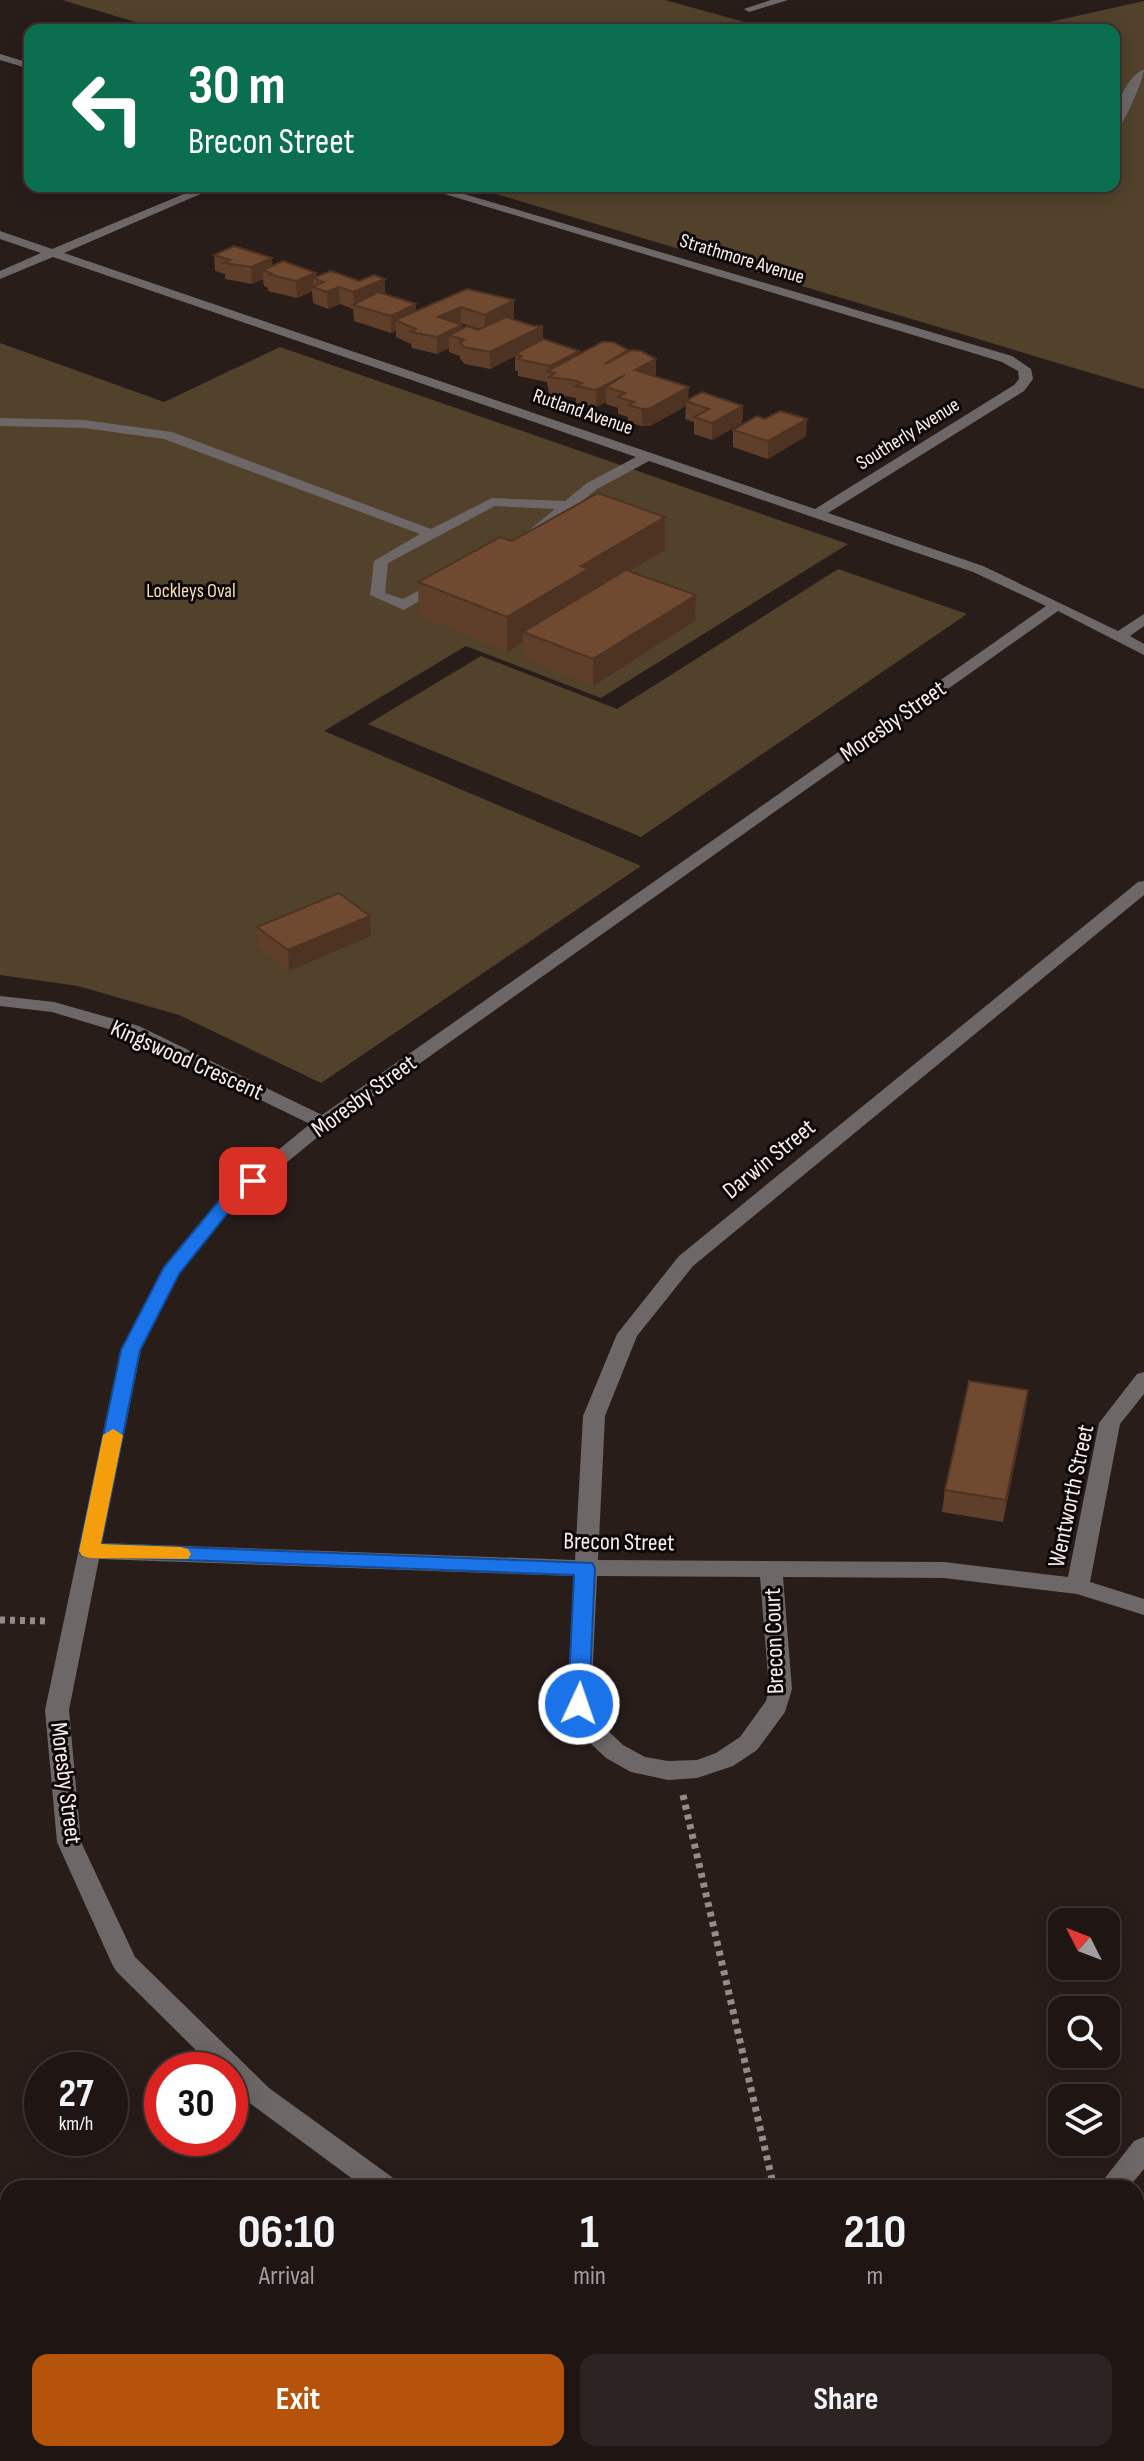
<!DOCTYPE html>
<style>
body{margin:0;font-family:"Sofia Sans Condensed",sans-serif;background:#2c2322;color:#f1f3f6;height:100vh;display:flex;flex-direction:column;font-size:30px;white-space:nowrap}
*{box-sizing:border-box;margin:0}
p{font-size:26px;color:#a19fa0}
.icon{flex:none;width:44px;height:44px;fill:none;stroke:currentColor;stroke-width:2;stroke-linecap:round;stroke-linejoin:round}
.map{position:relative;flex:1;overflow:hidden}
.sheet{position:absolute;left:0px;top:2180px;width:1144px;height:282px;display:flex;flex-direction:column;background:#1f1614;border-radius:24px 24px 0 0;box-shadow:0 4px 20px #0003,0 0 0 2px #3c3534}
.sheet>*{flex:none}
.hud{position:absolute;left:24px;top:24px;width:1096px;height:168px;border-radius:16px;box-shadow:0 4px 20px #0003,0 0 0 2px #3c3534;background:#0b6e4f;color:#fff;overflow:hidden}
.needle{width:52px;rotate:312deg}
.buttons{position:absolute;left:1048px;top:1908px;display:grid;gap:16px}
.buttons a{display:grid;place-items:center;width:72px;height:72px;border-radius:16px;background:#1f1614;box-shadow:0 4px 20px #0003,0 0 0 2px #3c3534;font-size:40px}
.speed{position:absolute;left:24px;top:2052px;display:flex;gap:16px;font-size:40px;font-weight:700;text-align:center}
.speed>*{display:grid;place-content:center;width:104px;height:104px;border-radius:50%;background:#1f1614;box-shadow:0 4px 20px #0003,0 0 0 2px #3c3534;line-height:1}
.speed small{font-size:20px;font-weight:400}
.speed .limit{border:12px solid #d22;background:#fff;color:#111}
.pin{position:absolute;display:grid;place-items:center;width:68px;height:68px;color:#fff;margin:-34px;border-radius:16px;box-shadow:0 4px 12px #0006}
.me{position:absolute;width:88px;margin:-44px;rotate:3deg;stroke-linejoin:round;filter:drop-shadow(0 0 6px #0008)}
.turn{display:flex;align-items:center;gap:28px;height:168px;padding:0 32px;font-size:36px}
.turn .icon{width:104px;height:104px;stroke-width:2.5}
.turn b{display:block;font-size:56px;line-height:68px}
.eta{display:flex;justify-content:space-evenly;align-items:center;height:136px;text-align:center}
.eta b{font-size:48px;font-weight:700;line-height:56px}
.primary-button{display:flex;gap:16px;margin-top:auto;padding:16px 32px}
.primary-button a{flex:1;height:92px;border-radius:16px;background:#b45309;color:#fff;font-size:32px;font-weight:700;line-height:92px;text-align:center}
.primary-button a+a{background:#2c2322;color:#f1f3f6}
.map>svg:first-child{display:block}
.green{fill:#52422b}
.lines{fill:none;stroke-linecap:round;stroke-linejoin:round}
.path{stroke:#958b88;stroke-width:7;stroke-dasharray:5 5;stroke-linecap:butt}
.minor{fill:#6e6768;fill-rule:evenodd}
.major{fill:#beb0b1;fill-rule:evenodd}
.wall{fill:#5f3f29;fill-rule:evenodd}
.shaded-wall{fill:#4e3322}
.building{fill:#6f4930;stroke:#4e3322;stroke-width:2}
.route{fill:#1a73e8;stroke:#114b97;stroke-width:2}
.slow{fill:#f59e0b}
.labels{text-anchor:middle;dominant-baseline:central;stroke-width:6;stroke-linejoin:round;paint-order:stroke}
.far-street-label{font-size:20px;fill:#f8efed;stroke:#0e0908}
.far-park-label{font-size:20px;fill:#f8deb9;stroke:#0e0908}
.street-label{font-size:24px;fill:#f8efed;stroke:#0e0908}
</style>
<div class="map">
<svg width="1144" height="2461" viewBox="0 0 1144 2461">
<rect width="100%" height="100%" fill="#291d1a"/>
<!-- green -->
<g class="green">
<path d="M 62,0 L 665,0 L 773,30 L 162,30 Z"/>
<path d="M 1144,1 L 1144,389 L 470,186 L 1114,186 L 1114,30 L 1014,30 Z"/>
<path d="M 0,343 L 164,402 L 280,347 L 848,544 L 601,698 L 466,646 L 324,731 L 641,866 L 321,1083 L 179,1015 L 78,986 L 0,975 Z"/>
<path d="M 838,569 L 967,614 L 641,837 L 368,724 L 481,656 L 617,709 Z"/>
</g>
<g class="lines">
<!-- path -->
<g class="path">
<path d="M 0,1620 L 47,1621"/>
<path d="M 683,1795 L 774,2188"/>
<path d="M 847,2461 L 852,2454"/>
</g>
<!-- minor -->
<g class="minor">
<path d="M 771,0 L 788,0 L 749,12 L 744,9 Z"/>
<path d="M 0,54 L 30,63 L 30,69 L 0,60 Z"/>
<path d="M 1144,69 C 1144,79 1122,129 1114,133 C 1114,111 1123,79 1144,69 Z"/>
<path d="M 203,186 L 219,186 L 64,253 L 815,509 L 1014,385 L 1019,379 L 1018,371 L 1002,362 L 973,353 L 418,186 L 437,186 L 1012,356 L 1031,369 L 1033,379 L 1024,391 L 828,513 L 983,566 L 1118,631 L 1144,614 L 1144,626 L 1130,636 L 1144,644 L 1144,655 L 1058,611 L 330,1127 L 236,1204 L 180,1273 L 141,1350 L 102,1543 L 575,1560 L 583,1416 L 617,1334 L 679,1256 L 1138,882 L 1144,881 L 1144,895 L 693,1266 L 637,1336 L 605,1416 L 598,1560 L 944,1562 L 1068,1577 L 1099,1423 L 1137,1374 L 1144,1372 L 1144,1394 L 1120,1424 L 1090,1582 L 1144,1599 L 1144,1615 L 1077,1594 L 944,1578 L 783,1577 L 792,1689 L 785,1712 L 757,1750 L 733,1766 L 697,1778 L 668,1780 L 631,1772 L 606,1758 L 585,1738 L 567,1704 L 574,1576 L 99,1559 L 69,1710 L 81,1842 L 135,1957 L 269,2088 L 396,2180 L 400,2188 L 365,2188 L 251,2104 L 230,2084 L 230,2070 L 216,2070 L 116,1971 L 112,1964 L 57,1842 L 45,1710 L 121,1350 L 164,1266 L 222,1196 L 310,1124 L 125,1034 L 52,1012 L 0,1006 L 0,996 L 54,1002 L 139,1026 L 322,1115 L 1046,606 L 973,572 L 649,461 L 597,489 L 539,535 L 534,536 L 527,532 L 555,509 L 495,506 L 388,563 L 385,593 L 403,599 L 435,582 L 440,581 L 447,585 L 404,610 L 370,595 L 374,561 L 420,534 L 164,439 L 84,428 L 0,426 L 0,418 L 84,420 L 172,432 L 431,529 L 492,498 L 565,501 L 587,483 L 636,457 L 53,257 L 0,279 L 0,271 L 41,253 L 0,239 L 0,231 L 52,249 ZM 597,1576 L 760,1577 L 769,1689 L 766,1701 L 740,1737 L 716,1753 L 697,1760 L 668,1761 L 645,1757 L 623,1745 L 602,1725 L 591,1704 Z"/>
<path d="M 1144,2137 L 1144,2169 L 1128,2188 L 1097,2188 L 1134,2141 Z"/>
<path d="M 56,2454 L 91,2454 L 88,2461 L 53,2461 Z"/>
<rect x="616" y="2454" width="30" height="7"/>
<path d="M 744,2454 L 782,2454 L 785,2461 L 747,2461 Z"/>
</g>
<!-- major -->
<g class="major">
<path d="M 1144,2326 L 1144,2360 L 1136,2363 L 1136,2329 Z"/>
<path d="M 1045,2454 L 1077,2454 L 1074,2461 L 1042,2461 Z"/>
</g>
</g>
<!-- wall -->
<g class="wall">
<path d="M 214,255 L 272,266 L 385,294 L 416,304 L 416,311 L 467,289 L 514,317 L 511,319 L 543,340 L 579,351 L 579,354 L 628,350 L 628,352 L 655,376 L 689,400 L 743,406 L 742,423 L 712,440 L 694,434 L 694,422 L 685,419 L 686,406 L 650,426 L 642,426 L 628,422 L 628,417 L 618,414 L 618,408 L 606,404 L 606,402 L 596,407 L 576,403 L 576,398 L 572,397 L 549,394 L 547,382 L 518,376 L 518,371 L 515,371 L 515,356 L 490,369 L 465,364 L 460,359 L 460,356 L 449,352 L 449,348 L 437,354 L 412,348 L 411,344 L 396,337 L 396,331 L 391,333 L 354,321 L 353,309 L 340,304 L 328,309 L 313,303 L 312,291 L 297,298 L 268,291 L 268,288 L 264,286 L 263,279 L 252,284 L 225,279 L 225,274 L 215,271 ZM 461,323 L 480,329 L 462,329 L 462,325 L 459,324 Z"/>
<path d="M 733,430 L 806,436 L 768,459 L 733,447 Z"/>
<path d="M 512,541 L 665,550 L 630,571 L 696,595 L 695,621 L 593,686 L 523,659 L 523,642 L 507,652 L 419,616 L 418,582 Z"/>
<path d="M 257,927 L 371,936 L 289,971 L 258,947 Z"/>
<path d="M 1028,1390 L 1025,1412 L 1003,1522 L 942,1512 L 945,1490 Z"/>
</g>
<!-- shaded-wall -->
<g class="shaded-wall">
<path d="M 272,258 L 273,274 L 263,270 L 263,279 L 252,284 L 251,267 Z"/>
<path d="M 316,273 L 316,279 L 313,278 L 314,288 L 312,287 L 312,291 L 297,298 L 296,281 Z"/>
<path d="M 385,279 L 385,295 L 354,305 L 353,292 Z"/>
<path d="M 339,287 L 340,304 L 328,309 L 327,292 Z"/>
<path d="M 514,300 L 514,317 L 485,331 L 485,315 Z"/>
<path d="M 416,304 L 416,321 L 395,320 L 396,331 L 391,333 L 391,316 Z"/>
<path d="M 461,307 L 461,323 L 439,334 L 438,317 Z"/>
<path d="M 462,325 L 463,340 L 449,335 L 449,348 L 437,354 L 437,337 Z"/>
<path d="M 543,326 L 543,342 L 515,354 L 515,356 L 490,369 L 490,352 Z"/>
<path d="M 579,351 L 579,368 L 555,373 L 550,372 L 550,366 Z"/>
<path d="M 656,359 L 656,376 L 634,387 L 635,370 Z"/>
<path d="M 625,375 L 606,387 L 606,402 L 596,407 L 596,390 Z"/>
<path d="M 689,387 L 688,402 L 686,401 L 686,406 L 650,426 L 642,426 L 642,409 Z"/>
<path d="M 743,406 L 742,423 L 712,440 L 712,423 Z"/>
<path d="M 807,419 L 806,436 L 768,459 L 768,441 Z"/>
<path d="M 665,517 L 665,550 L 588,596 L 523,632 L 523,642 L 507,652 L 507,617 L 581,566 Z"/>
<path d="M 696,595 L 695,621 L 593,686 L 593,659 Z"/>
<path d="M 370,916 L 371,936 L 289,971 L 288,950 Z"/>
<path d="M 1028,1390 L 1025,1412 L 1003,1522 L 1006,1500 Z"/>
</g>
<!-- building -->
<g class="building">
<path d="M 234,246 L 272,258 L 251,267 L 224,263 L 230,260 L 214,255 Z"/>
<path d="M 283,261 L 316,273 L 296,281 L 267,274 L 271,273 L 263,270 Z"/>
<path d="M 331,271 L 359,281 L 374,275 L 385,279 L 353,292 L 339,287 L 327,292 L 312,287 L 324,282 L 313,278 Z"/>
<path d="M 467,289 L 514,300 L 485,315 L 461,307 L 438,317 L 462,325 L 437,337 L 411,332 L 416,329 L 395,320 Z"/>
<path d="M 378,292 L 416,304 L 391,316 L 353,305 Z"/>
<path d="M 506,317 L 533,326 L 543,326 L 490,352 L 464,347 L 460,342 L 464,340 L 449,335 L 467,326 L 478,330 Z"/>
<path d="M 543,339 L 579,351 L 550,366 L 517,359 L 522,356 L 515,354 Z"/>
<path d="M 602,342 L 613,342 L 628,350 L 605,364 L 631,350 L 641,351 L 656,359 L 635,370 L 689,387 L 651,408 L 642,409 L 628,405 L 634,402 L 618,397 L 625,393 L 606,387 L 625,375 L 596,390 L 576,386 L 582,383 L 572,380 L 549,377 L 555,373 L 547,371 Z"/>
<path d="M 702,392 L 743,406 L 712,423 L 694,417 L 709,409 L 686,401 Z"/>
<path d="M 780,411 L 807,419 L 768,441 L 733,430 L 757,416 L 765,419 Z"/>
<path d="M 598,493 L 665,517 L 581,566 L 588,569 L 507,617 L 418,582 L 500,537 L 512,541 Z"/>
<path d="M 626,570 L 696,595 L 593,659 L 523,632 Z"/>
<path d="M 339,893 L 370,916 L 288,950 L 257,927 Z"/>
<path d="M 969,1381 L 1028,1390 L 1006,1500 L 945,1490 Z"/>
</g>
<!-- route -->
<path class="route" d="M 253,1175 L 262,1181 L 235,1204 L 179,1274 L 140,1350 L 101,1544 L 592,1563 L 595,1568 L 589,1704 L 586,1710 L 571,1710 L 568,1704 L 574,1575 L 82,1556 L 79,1551 L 121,1350 L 164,1267 L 223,1196 Z"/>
<!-- slow -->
<path class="slow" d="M 113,1429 L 123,1435 L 101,1544 L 181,1547 L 188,1549 L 191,1554 L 188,1559 L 90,1558 L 82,1556 L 79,1551 L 103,1435 Z"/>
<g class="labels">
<!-- far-street labels -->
<g class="far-street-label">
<text transform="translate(742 259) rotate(17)">Strathmore Avenue</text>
<text transform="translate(583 412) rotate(19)">Rutland Avenue</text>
<text transform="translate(908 434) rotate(-32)">Southerly Avenue</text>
</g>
<!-- far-park labels -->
<g class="far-park-label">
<text x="191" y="591">Lockleys Oval</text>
</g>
<!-- street labels -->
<g class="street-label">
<text transform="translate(893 721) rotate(-35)">Moresby Street</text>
<text transform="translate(187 1060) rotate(24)">Kingswood Crescent</text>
<text transform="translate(364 1096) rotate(-36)">Moresby Street</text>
<text transform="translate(769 1159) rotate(-39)">Darwin Street</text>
<text transform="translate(1071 1496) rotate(-78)">Wentworth Street</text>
<text transform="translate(619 1542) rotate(1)">Brecon Street</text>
<text transform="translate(774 1641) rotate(-92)">Brecon Court</text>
<text transform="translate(66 1783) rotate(83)">Moresby Street</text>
</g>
</g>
</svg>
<div class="buttons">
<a><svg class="needle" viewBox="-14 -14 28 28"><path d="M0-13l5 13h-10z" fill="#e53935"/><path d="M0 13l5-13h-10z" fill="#a19fa0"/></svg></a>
<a><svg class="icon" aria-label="search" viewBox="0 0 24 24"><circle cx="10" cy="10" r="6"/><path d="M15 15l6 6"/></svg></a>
<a><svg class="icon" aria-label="layers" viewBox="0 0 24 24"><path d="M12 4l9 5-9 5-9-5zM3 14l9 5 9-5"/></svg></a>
</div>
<div class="speed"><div>27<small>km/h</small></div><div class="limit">30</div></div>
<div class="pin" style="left:253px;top:1181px;background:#d93025"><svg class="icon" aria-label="arrive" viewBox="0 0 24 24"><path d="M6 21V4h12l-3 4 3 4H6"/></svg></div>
<svg class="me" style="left:579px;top:1704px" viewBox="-20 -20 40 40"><circle r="17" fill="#1a73e8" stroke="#fff" stroke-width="3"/><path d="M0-11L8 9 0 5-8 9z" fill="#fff"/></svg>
<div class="hud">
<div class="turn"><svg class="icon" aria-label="left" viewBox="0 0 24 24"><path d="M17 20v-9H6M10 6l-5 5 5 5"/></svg><div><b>30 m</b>Brecon Street</div></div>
</div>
<section class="sheet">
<div class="eta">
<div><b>06:10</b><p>Arrival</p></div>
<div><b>1</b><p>min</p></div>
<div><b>210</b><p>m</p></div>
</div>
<div class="primary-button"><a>Exit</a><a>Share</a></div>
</section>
</div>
